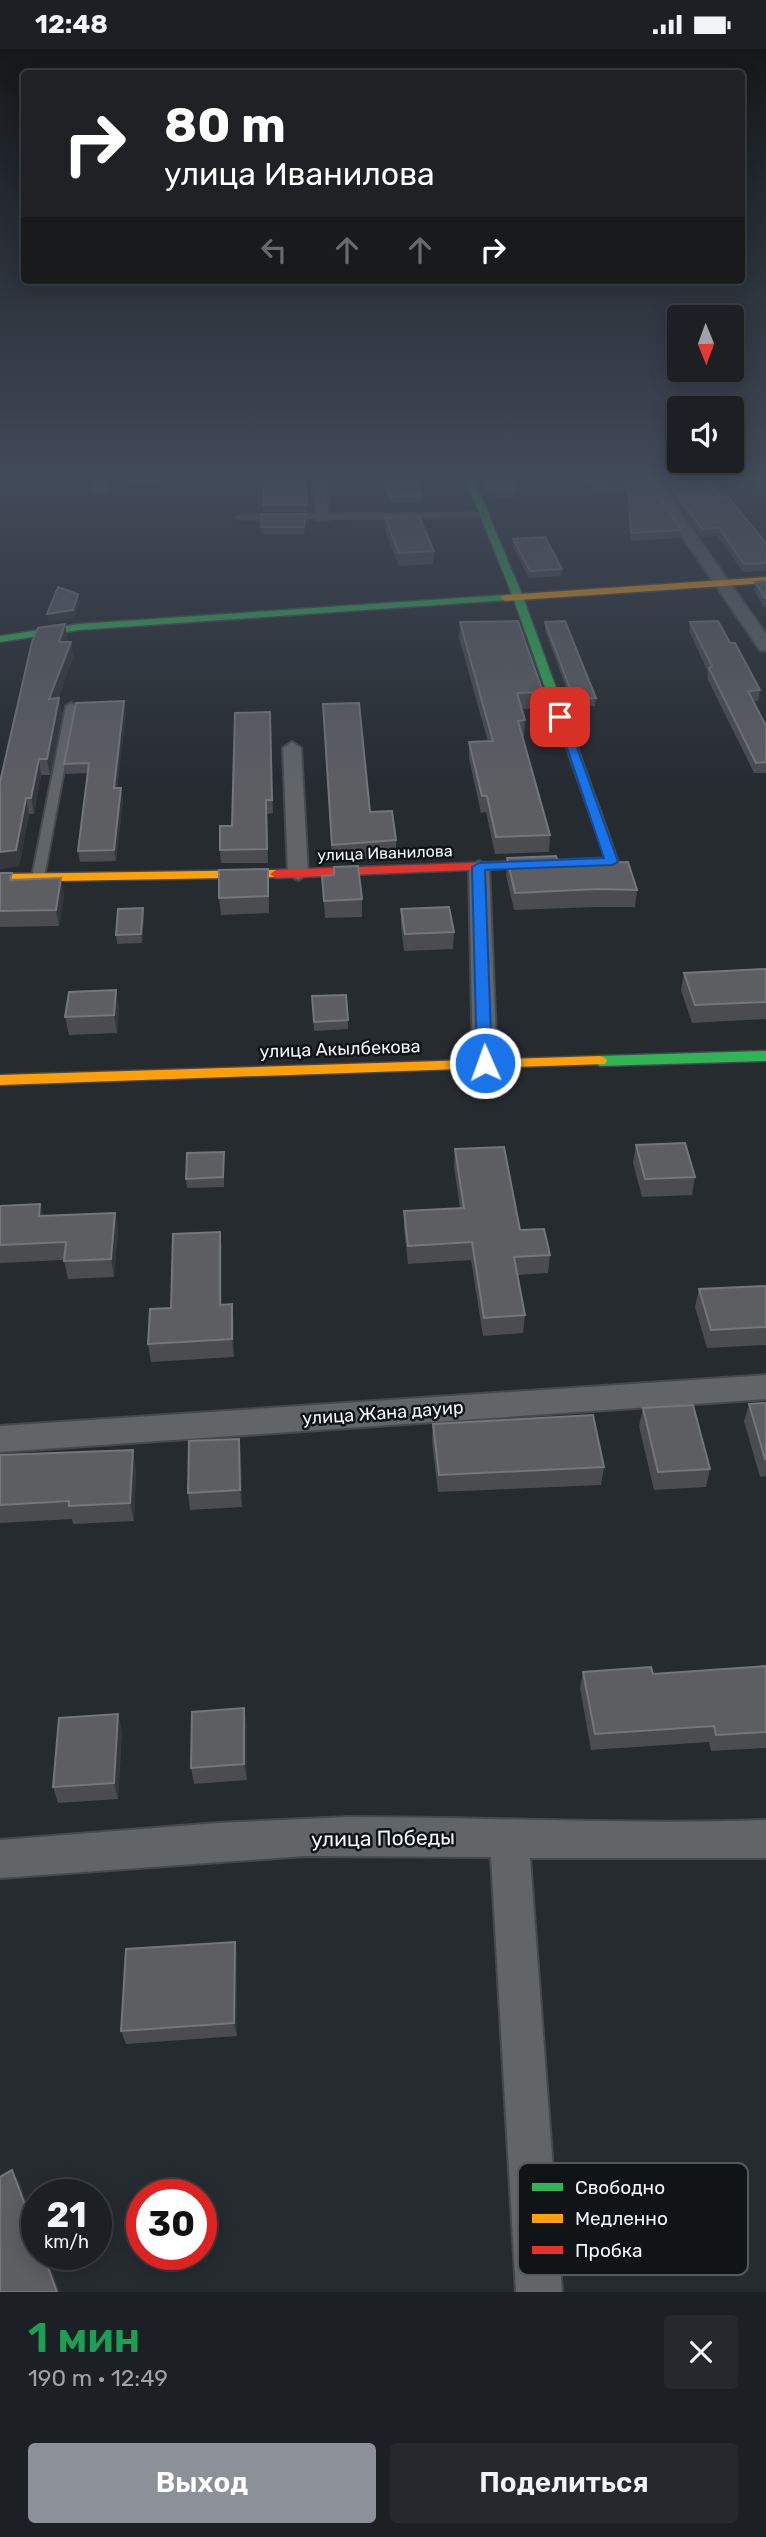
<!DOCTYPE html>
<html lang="ru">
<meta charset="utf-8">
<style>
body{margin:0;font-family:Rubik,sans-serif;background:#25282c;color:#f1f3f6;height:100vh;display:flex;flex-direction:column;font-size:26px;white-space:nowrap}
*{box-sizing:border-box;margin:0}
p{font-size:23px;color:#a0a3a6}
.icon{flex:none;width:38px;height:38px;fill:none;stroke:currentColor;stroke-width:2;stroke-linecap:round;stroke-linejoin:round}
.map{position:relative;height:2243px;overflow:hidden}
.sheet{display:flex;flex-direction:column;background:#1c2024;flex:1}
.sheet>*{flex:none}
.hud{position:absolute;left:21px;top:21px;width:724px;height:214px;border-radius:7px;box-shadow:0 4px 18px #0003,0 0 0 2px #3a3e41;background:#202124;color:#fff;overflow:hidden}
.needle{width:46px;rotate:179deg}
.buttons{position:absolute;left:667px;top:256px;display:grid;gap:14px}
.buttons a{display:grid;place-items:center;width:77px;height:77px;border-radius:7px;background:#1c2024;box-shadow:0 4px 18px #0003,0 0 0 2px #3a3e41;font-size:35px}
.speed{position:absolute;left:21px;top:2130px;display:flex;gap:14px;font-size:35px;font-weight:700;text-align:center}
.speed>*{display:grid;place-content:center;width:91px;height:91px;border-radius:50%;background:#1c2024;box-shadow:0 4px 18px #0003,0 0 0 2px #3a3e41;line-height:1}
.speed small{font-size:18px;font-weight:400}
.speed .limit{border:10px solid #d22;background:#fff;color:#111}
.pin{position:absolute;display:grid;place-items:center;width:60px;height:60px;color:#fff;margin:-30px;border-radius:14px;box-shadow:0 4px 10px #0006}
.me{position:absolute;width:77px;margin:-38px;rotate:358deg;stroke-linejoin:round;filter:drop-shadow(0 0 5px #0008)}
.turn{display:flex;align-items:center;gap:24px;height:147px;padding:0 28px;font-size:32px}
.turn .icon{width:91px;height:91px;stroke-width:2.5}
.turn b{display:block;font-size:49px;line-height:60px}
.lanes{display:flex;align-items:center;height:66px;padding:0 28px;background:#0003;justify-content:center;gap:35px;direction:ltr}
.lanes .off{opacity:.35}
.round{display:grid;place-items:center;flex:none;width:74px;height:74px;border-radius:7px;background:#25282c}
.overview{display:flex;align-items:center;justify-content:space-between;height:119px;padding:0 28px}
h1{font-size:42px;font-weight:600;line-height:52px;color:#1e9e55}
.button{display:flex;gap:14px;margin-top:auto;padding:14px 28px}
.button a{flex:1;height:80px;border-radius:7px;background:#8c9099;color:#fff;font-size:28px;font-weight:600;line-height:80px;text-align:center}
.button a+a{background:#25282c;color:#f1f3f6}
.status{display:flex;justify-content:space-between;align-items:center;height:49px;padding:0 35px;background:#1c2024;direction:ltr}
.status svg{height:19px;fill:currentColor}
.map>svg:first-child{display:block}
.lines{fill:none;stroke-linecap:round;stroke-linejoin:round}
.lane-casing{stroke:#45494d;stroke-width:4}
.street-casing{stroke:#45494d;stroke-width:4}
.fast-casing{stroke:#45494d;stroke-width:3}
.slow-casing{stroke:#45494d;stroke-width:3}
.jam-casing{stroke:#45494d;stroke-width:3}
.lane{fill:#616568;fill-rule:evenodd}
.street{fill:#616568;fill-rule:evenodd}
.fast{fill:#30b455;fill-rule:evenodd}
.slow{fill:#ff9f0a;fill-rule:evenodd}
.jam{fill:#e5322d;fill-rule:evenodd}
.wall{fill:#4a4c50}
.shaded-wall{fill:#34373b}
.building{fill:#5c5e62;stroke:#73767a;stroke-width:2}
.route{fill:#1a73e8;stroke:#114b97;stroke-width:2}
.labels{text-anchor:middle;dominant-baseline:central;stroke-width:5;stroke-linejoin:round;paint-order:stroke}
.far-street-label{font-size:16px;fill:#f0f6fb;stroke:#101417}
.street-label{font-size:18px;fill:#f0f6fb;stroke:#101417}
.near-street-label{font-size:21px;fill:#f0f6fb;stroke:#101417}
.key{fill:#101417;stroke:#53585b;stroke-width:2}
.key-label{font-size:19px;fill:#f0f6fb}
</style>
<div class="status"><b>12:48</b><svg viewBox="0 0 49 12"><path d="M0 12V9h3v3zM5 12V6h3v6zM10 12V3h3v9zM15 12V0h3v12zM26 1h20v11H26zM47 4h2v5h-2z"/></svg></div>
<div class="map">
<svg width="766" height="2243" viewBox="0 0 766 2243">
<rect width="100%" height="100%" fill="#262b30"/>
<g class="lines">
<defs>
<g id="lane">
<path d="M 484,464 L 487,464 L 487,468 L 240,470 L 236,468 L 240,466 Z"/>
<path d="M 71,654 L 76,657 L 44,828 L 38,831 L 32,828 L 66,657 Z"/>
</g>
<g id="street">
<path d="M 98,426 L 112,426 L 103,444 L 98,445 L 91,441 Z"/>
<path d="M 312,426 L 326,426 L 328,471 L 318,471 L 316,468 Z"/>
<path d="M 640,426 L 654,426 L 766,585 L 766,602 L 760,601 Z"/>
<path d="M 292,693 L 301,699 L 308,825 L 298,831 L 288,825 L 283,699 Z"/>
<path d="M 479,812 L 489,818 L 497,1014 L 494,1020 L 476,1020 L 473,1014 L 469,818 Z"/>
<path d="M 766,1326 L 766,1350 L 0,1403 L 0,1377 Z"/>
<path d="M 348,1768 C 488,1768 626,1776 766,1771 L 766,1809 L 530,1809 L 562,2243 L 516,2243 L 491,1808 L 305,1807 L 0,1829 L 0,1791 L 218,1774 Z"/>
</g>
<g id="fast">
<path d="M 464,426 L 472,426 L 523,548 L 602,766 L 600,769 L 592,769 L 590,766 L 513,548 Z"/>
<path d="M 505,546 L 508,547 L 508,551 L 79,581 L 0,593 L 0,587 L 79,575 Z"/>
<path d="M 766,1002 L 766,1012 L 600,1017 L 593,1012 L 600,1007 Z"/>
</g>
<g id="slow">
<path d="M 766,528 L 766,534 L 505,552 L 500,549 L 505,546 Z"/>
<path d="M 276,821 L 280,822 L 280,828 L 0,833 L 0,825 Z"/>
<path d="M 600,1007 L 605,1009 L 607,1012 L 605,1015 L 0,1036 L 0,1026 Z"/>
</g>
<path id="jam" d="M 596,762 L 602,766 L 618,812 L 616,815 L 276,829 L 270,825 L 276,821 L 605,809 L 590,766 Z"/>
</defs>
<!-- lane casing -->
<use href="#lane" class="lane-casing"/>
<!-- street casing -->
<use href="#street" class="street-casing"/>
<!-- fast casing -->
<use href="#fast" class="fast-casing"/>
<!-- slow casing -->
<use href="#slow" class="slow-casing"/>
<!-- jam casing -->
<use href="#jam" class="jam-casing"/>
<!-- lane -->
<use href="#lane" class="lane"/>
<!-- street -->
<use href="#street" class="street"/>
<!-- fast -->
<use href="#fast" class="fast"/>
<!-- slow -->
<use href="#slow" class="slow"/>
<!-- jam -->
<use href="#jam" class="jam"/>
</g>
<!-- wall -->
<g class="wall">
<path d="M 125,426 L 161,426 L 160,434 L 126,434 Z"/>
<path d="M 305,426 L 307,463 L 263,463 L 263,456 Z"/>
<path d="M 379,426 L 413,426 L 422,446 L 422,453 L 391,455 Z"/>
<path d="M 481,426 L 508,426 L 515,439 L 514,448 L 491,449 Z"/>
<path d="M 579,426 L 644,426 L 681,481 L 680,489 L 631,492 L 628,441 L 594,443 L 589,435 L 585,435 Z"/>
<path d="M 656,426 L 703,426 L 721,448 L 766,494 L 766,522 L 743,523 L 718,487 L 701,488 Z"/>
<path d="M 385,469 L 434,502 L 433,515 L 399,517 L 385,482 Z"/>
<path d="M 306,472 L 304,485 L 262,485 L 261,478 Z"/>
<path d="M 513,490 L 562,520 L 561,527 L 529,529 L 513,498 Z"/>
<path d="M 766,532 L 766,558 L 763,558 L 754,541 L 755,533 Z"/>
<path d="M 460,573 L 543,643 L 542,659 L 522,660 L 525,671 L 524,687 L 522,687 L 550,786 L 549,803 L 495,805 L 486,763 L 481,764 L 469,709 L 469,693 L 488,693 L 459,589 Z"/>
<path d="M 545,573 L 596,649 L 595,657 L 573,658 L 545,581 Z"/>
<path d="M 690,573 L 730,594 L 760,641 L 758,652 L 753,652 L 766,677 L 766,724 L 754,724 L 707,629 L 708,623 L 689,582 Z"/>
<path d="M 65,575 L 67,589 L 66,593 L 71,593 L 73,608 L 58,649 L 62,664 L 50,726 L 41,726 L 34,765 L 29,765 L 19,817 L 0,820 Z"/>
<path d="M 126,662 L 117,739 L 123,750 L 116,812 L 80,813 L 78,802 L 88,724 L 66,725 L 64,715 Z"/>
<path d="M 270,663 L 273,764 L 267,765 L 268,814 L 221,814 L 220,801 L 232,777 Z"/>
<path d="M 324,670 L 370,763 L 396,791 L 396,806 L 332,812 Z"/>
<path d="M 507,809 L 559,815 L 637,841 L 635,858 L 596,858 L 514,861 L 506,826 Z"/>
<path d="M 268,820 L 269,864 L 221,866 L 219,849 Z"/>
<path d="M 0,824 L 13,831 L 64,845 L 59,877 L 0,878 Z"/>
<path d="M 322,827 L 362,850 L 362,868 L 325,869 Z"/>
<path d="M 401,860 L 454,883 L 453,900 L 404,902 L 401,877 Z"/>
<path d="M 144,867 L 142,894 L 117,895 L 116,886 Z"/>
<path d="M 766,920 L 766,970 L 692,974 L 681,941 L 684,924 Z"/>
<path d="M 312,947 L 348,971 L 348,980 L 314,982 Z"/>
<path d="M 119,959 L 117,984 L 69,986 L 65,968 Z"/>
<path d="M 636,1096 L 695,1128 L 692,1146 L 642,1148 L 633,1114 Z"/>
<path d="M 455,1100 L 520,1181 L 550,1206 L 548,1224 L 517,1226 L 525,1266 L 523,1284 L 483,1287 L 471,1211 L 408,1215 L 404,1180 L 404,1162 L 460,1159 L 454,1118 Z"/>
<path d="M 224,1103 L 224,1138 L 187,1139 L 186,1130 Z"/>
<path d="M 40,1155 L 43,1167 L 115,1164 L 118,1182 L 114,1228 L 68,1230 L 64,1211 L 0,1214 L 0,1157 Z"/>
<path d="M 220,1183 L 222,1201 L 222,1256 L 234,1273 L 234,1308 L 151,1313 L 148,1295 Z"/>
<path d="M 766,1237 L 766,1296 L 707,1299 L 695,1258 L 699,1240 Z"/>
<path d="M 766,1354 L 766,1427 L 760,1428 L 744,1372 L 749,1355 Z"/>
<path d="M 643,1359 L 710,1420 L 706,1438 L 654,1441 L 639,1377 Z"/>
<path d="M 433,1375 L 604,1418 L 601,1436 L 438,1443 L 432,1392 Z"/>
<path d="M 0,1406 L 136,1419 L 134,1472 L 73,1475 L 72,1470 L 0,1474 Z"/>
<path d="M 241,1408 L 242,1458 L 190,1461 L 188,1444 Z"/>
<path d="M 766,1617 L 766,1699 L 711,1702 L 709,1693 L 591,1701 L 580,1639 L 583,1623 L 653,1625 Z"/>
<path d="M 247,1675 L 247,1731 L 194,1735 L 191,1719 Z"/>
<path d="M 122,1681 L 118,1750 L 58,1754 L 53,1738 Z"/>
<path d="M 235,1893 L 237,1907 L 237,1987 L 126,1995 L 121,1982 Z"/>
</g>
<!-- shaded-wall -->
<g class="shaded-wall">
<path d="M 78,545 L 80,553 L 74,569 L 48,573 L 47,565 Z"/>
<path d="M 65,575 L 67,589 L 61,608 L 59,593 Z"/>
<path d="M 71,593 L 73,608 L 52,665 L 49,650 Z"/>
<path d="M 59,649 L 62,664 L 50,726 L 47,710 Z"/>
<path d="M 124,652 L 126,662 L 116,750 L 114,739 Z"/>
<path d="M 39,710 L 41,726 L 34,765 L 31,749 Z"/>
<path d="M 121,739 L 123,750 L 116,812 L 114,801 Z"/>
<path d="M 26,749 L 29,765 L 19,817 L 0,820 L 0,803 Z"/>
<path d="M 61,829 L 64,845 L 59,877 L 56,861 Z"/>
<path d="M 143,859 L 144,867 L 142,894 L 141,885 Z"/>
<path d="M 116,941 L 119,959 L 117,984 L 114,966 Z"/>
<path d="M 40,1155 L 44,1173 L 39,1167 Z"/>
<path d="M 115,1164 L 118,1182 L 114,1228 L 111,1210 Z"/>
<path d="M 220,1183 L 222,1201 L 222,1274 L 220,1256 Z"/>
<path d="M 232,1255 L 234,1273 L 234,1308 L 232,1290 Z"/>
<path d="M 239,1390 L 241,1408 L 242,1458 L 240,1441 Z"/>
<path d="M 133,1401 L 136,1419 L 134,1472 L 130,1454 Z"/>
<path d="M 244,1659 L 247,1675 L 247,1731 L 244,1715 Z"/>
<path d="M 118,1665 L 122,1681 L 118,1750 L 114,1734 Z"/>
<path d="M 235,1893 L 237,1907 L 237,1987 L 234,1974 Z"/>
<path d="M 12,2121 L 19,2132 L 37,2180 L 37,2188 Z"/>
<path d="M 43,2205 L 46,2205 L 60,2243 L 57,2243 Z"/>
</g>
<!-- building -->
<g class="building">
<path d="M 265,426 L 305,426 L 307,456 L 263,456 Z"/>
<path d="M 382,426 L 413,426 L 422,446 L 391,448 Z"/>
<path d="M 485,426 L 508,426 L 515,439 L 491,440 Z"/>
<path d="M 585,426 L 644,426 L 681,481 L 631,484 L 628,434 L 595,436 L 589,427 L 585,427 Z"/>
<path d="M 663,426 L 703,426 L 721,448 L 728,448 L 766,494 L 766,514 L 744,515 L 719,479 L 702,480 Z"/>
<path d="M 262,465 L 306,465 L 304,478 L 261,478 Z"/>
<path d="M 419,467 L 434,502 L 399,504 L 385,469 Z"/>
<path d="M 545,488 L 562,520 L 530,522 L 513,490 Z"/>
<path d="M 766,532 L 766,549 L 765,549 L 755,533 Z"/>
<path d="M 58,538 L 78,545 L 73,561 L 47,565 Z"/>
<path d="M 518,572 L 543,643 L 517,644 L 525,671 L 518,672 L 550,786 L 496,788 L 487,747 L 482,747 L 469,693 L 493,692 L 460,573 Z"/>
<path d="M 565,572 L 596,649 L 574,650 L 545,573 Z"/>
<path d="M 718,572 L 730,594 L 735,594 L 760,641 L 748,642 L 766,677 L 766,713 L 756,714 L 709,619 L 712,617 L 690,573 Z"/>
<path d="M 65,575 L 59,593 L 71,593 L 49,650 L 59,649 L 47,710 L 39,710 L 31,749 L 26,749 L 16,801 L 0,803 L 0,733 L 32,593 L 38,579 Z"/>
<path d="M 124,652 L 114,739 L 121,739 L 114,801 L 78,802 L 89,714 L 64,715 L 76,654 Z"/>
<path d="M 359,654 L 370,763 L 392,762 L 396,791 L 332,796 L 323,655 Z"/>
<path d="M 270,663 L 272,751 L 266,751 L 267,800 L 220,801 L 220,777 L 232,777 L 235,664 Z"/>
<path d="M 556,807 L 559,815 L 628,813 L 637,841 L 598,840 L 515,844 L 507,809 Z"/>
<path d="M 358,817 L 362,850 L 324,852 L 322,827 L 334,826 L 334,818 Z"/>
<path d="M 268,820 L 268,847 L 219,849 L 219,821 Z"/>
<path d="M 0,824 L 12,824 L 10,831 L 61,829 L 56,861 L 0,862 Z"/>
<path d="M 449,858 L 454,883 L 405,885 L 401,860 Z"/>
<path d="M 143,859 L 141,885 L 116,886 L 118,860 Z"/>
<path d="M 766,920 L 766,953 L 695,956 L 684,924 Z"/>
<path d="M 116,941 L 114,966 L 65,968 L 69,943 Z"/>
<path d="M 346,946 L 348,971 L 314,973 L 312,947 Z"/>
<path d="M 685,1094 L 695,1128 L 645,1130 L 636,1096 Z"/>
<path d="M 504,1098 L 520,1181 L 544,1180 L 550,1206 L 514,1208 L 525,1266 L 484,1269 L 472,1193 L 408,1197 L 404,1162 L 464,1159 L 455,1100 Z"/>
<path d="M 224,1103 L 223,1128 L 186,1130 L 187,1104 Z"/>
<path d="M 40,1155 L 39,1167 L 115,1164 L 111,1210 L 64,1212 L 66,1193 L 0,1196 L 0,1157 Z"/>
<path d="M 220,1183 L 220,1256 L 232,1255 L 232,1290 L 148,1295 L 150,1260 L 171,1259 L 173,1185 Z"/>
<path d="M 766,1237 L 766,1278 L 711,1281 L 699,1240 Z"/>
<path d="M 766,1354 L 766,1410 L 765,1410 L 749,1355 Z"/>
<path d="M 693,1356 L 710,1420 L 658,1423 L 643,1359 Z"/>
<path d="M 593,1366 L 604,1418 L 439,1426 L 433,1375 Z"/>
<path d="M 239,1390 L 240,1441 L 188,1444 L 189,1392 Z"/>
<path d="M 133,1401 L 130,1454 L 69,1457 L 69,1452 L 0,1456 L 0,1406 Z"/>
<path d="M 766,1617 L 766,1683 L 716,1686 L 714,1677 L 595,1685 L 583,1623 L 651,1618 L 653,1625 Z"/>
<path d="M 244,1659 L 244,1715 L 191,1719 L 192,1663 Z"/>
<path d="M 118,1665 L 114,1734 L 53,1738 L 59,1669 Z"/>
<path d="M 235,1893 L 234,1974 L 121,1982 L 126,1900 Z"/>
<path d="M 12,2121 L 37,2188 L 37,2205 L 43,2205 L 57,2243 L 0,2243 L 0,2128 Z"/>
</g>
<!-- sky -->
<linearGradient id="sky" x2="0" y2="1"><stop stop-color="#15181a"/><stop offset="0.58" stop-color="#414a59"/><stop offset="1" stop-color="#414a59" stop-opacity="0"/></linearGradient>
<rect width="766" height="740" fill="url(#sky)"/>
<!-- route -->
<path class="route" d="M 556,666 L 566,668 L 618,813 L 612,816 L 485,821 L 492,1014 L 485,1019 L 477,1014 L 472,818 L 479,814 L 604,809 Z"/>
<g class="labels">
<!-- far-street labels -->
<g class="far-street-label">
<text transform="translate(385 804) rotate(-2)">улица Иванилова</text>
</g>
<!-- street labels -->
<g class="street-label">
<text transform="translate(340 1000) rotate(-2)">улица Акылбекова</text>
<text transform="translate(383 1364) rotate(-4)">улица Жана дауир</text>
</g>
<!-- near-street labels -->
<g class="near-street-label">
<text transform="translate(383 1789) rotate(-1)">улица Победы</text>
</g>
</g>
<!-- legend -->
<rect x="518" y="2114" width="230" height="112" rx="10" class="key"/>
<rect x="532" y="2134" width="31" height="8" fill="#30b455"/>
<rect x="532" y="2165" width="31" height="9" fill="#ff9f0a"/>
<rect x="532" y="2197" width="31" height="8" fill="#e5322d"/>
<g class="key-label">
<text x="575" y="2145">Свободно</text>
<text x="575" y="2176">Медленно</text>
<text x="575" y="2208">Пробка</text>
</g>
</svg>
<div class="buttons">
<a><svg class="needle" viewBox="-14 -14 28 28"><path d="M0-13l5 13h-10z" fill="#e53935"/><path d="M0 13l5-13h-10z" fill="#a0a3a6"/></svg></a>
<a><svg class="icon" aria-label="sound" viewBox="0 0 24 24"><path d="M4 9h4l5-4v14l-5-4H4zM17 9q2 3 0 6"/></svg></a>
</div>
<div class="speed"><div>21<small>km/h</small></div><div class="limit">30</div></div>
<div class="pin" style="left:560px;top:668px;background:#d93025"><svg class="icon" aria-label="arrive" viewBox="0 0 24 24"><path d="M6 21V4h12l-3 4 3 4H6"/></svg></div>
<svg class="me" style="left:485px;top:1014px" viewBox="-20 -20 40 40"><circle r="17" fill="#1a73e8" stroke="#fff" stroke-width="3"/><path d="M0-11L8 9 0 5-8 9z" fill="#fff"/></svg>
<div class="hud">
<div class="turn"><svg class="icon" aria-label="right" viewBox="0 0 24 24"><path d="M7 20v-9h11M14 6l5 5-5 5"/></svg><div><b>80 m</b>улица Иванилова</div></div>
<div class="lanes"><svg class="icon off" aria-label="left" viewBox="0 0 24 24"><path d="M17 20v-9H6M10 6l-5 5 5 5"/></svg><svg class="icon off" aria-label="ahead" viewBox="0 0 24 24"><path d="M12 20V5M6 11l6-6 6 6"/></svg><svg class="icon off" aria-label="ahead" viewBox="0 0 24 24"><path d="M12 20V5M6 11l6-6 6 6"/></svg><svg class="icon" aria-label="right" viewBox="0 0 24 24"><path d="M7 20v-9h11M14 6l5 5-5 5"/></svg></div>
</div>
</div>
<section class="sheet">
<div class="overview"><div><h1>1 мин</h1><p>190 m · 12:49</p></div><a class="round"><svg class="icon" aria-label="close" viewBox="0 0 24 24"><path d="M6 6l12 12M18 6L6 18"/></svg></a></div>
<div class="button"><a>Выход</a><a>Поделиться</a></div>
</section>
